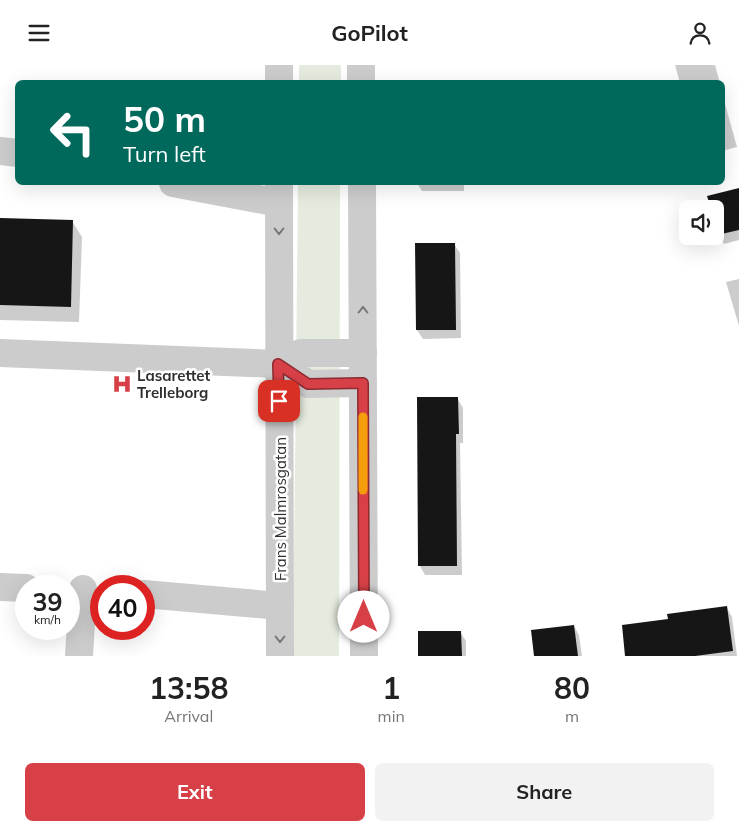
<!DOCTYPE html>
<style>
body{margin:0;font-family:Mulish,sans-serif;background:#f2f2f2;color:#222;height:100vh;display:flex;flex-direction:column;font-size:19px;white-space:nowrap}
*{box-sizing:border-box;margin:0}
p{font-size:16px;color:#767676}
.icon{flex:none;width:28px;height:28px;fill:none;stroke:currentColor;stroke-width:2;stroke-linecap:round;stroke-linejoin:round}
.map{position:relative;height:591px;overflow:hidden}
.side{display:flex;flex-direction:column;background:#fff;flex:1}
.side>*{flex:none}
.top-card{position:absolute;left:15px;top:15px;width:710px;height:105px;border-radius:8px;box-shadow:0 5px 20px #0002;background:#00695c;color:#fff;overflow:hidden}
.controls{position:absolute;left:679px;top:135px;display:grid;gap:10px}
.controls a{display:grid;place-items:center;width:45px;height:45px;border-radius:8px;background:#fff;box-shadow:0 5px 20px #0002;font-size:25px}
.speed{position:absolute;left:15px;top:510px;display:flex;gap:10px;font-size:25px;font-weight:700;text-align:center}
.speed>*{display:grid;place-content:center;width:65px;height:65px;border-radius:50%;background:#fff;box-shadow:0 5px 20px #0002;line-height:1}
.speed small{font-size:12px;font-weight:400}
.speed .limit{border:8px solid #d22;background:#fff;color:#111}
.pin{position:absolute;display:grid;place-items:center;width:42px;height:42px;color:#fff;margin:-21px;border-radius:10px;box-shadow:0 2px 8px #0006}
.me{position:absolute;width:55px;margin:-28px;rotate:0deg;stroke-linejoin:round;filter:drop-shadow(0 0 4px #0008)}
.turn{display:flex;align-items:center;gap:18px;height:105px;padding:0 25px;font-size:22px}
.turn .icon{width:65px;height:65px;stroke-width:2.5}
.turn b{display:block;font-size:35px;line-height:42px}
.eta{display:flex;justify-content:space-evenly;align-items:center;height:85px;text-align:center}
.eta b{font-size:30px;font-weight:700;line-height:35px}
.action{display:flex;gap:10px;margin-top:auto;padding:10px 25px}
.action a{flex:1;height:58px;border-radius:8px;background:#d84048;color:#fff;font-size:20px;font-weight:700;line-height:58px;text-align:center}
.action a+a{background:#f2f2f2;color:#222}
header{display:flex;justify-content:space-between;align-items:center;height:65px;padding:0 25px;background:#fff;font-size:22px;font-weight:700}
.map>svg:first-child{display:block}
.green{fill:#e5ebde}
.shadow{fill:#0003}
.building{fill:#161616}
.lines{fill:none;stroke-linecap:round;stroke-linejoin:round}
.minor{stroke:#ccc;stroke-width:28}
.oneway{stroke:#767676}
.route-casing{stroke:#8c2a2f;stroke-width:12}
.route{stroke:#d84048;stroke-width:9}
.slow{stroke:#f59e0b;stroke-width:9}
.labels{text-anchor:middle;dominant-baseline:central;stroke-width:5;stroke-linejoin:round;paint-order:stroke}
.poi-label{font-size:15px;font-weight:bold;fill:#2f2f2f;stroke:#fff;text-anchor:start}
.street-label{font-size:15px;fill:#2f2f2f;stroke:#fff}
</style>
<header><svg class="icon" aria-label="menu" viewBox="0 0 24 24"><path d="M4 6h16M4 12h16M4 18h16"/></svg>GoPilot<svg class="icon" aria-label="person" viewBox="0 0 24 24"><circle cx="12" cy="8" r="4"/><path d="M4 21q1-7 8-7t8 7"/></svg></header>
<div class="map">
<svg width="739" height="591" viewBox="0 0 739 591">
<rect width="100%" height="100%" fill="#fff"/>
<!-- green -->
<g class="green">
<rect x="299" y="0" width="42" height="17"/>
<path d="M 298,118 L 340,118 L 339,591 L 293,591 Z"/>
</g>
<!-- shadow -->
<g class="shadow">
<path d="M 675,0 L 715,0 L 720,18 L 680,18 Z"/>
<path d="M 722,28 L 737,82 L 722,86 Z"/>
<path d="M 417,118 L 464,118 L 464,126 L 422,126 Z"/>
<path d="M 739,124 L 739,175 L 724,179 L 719,170 L 715,156 L 715,144 Z"/>
<path d="M 0,154 L 72,156 L 82,172 L 79,257 L 0,255 Z"/>
<path d="M 454,179 L 460,188 L 461,273 L 423,274 L 417,265 Z"/>
<path d="M 739,214 L 739,261 L 726,217 Z"/>
<path d="M 457,333 L 463,343 L 463,378 L 460,378 L 462,510 L 425,510 L 420,501 Z"/>
<path d="M 727,543 L 732,552 L 737,591 L 627,591 L 669,555 Z"/>
<path d="M 574,561 L 579,570 L 582,591 L 536,591 Z"/>
<path d="M 460,567 L 466,576 L 466,591 L 420,591 Z"/>
</g>
<!-- building -->
<g class="building">
<path d="M 739,123 L 739,165 L 717,170 L 715,161 L 715,144 L 711,144 L 707,131 Z"/>
<path d="M 0,153 L 73,155 L 71,242 L 0,240 Z"/>
<path d="M 415,178 L 455,178 L 456,265 L 416,265 Z"/>
<path d="M 417,332 L 458,332 L 459,369 L 456,369 L 457,501 L 418,501 Z"/>
<path d="M 727,541 L 733,586 L 695,591 L 625,591 L 622,560 L 668,554 L 667,549 Z"/>
<path d="M 574,560 L 578,591 L 534,591 L 531,565 Z"/>
<path d="M 418,566 L 461,566 L 462,591 L 418,591 Z"/>
</g>
<g class="lines">
<!-- minor -->
<g class="minor">
<path d="M 361,0 L 361,18"/>
<path d="M 279,18 L 279,0"/>
<path d="M 0,86 L 18,88"/>
<path d="M 173,118 L 279,138"/>
<path d="M 279,118 L 280,591"/>
<path d="M 362,118 L 364,591"/>
<path d="M 0,288 L 278,299 L 301,288 L 363,288"/>
<path d="M 278,299 L 308,319 L 363,318"/>
<path d="M 0,522 L 26,523"/>
<path d="M 144,529 L 280,541"/>
<path d="M 79,591 L 83,524"/>
</g>
</g>
<!-- one-way arrows -->
<defs><path id="oneway-chevron" d="M-2-3.5L2.5 0L-2 3.5" fill="none" stroke-width="1.6" stroke-linecap="round" stroke-linejoin="round" transform="scale(1.25)"/></defs>
<g class="oneway">
<use href="#oneway-chevron" transform="translate(279 166) rotate(90)"/>
<use href="#oneway-chevron" transform="translate(363 245) rotate(-90)"/>
<use href="#oneway-chevron" transform="translate(280 574) rotate(90)"/>
</g>
<g class="lines">
<defs>
<path id="route" d="M 279,336 L 278,299 L 308,319 L 363,318 L 364,552"/>
</defs>
<!-- route casing -->
<use href="#route" class="route-casing"/>
<!-- route -->
<use href="#route" class="route"/>
<!-- slow -->
<path class="slow" d="M 363,352 L 363,425"/>
</g>
<!-- icons -->
<defs>
<symbol id="hospital-bare" viewBox="-9 -9 18 18"><path d="M-5-5h3v3.5h4V-5h3V5h-3V1.5h-4V5h-3Z" fill="#d84048" stroke="#fff" stroke-width="2.5" paint-order="stroke"/></symbol>
</defs>
<g fill-rule="evenodd">
<use href="#hospital-bare" x="108" y="305" width="28" height="28"/>
</g>
<g class="labels">
<!-- poi labels -->
<g class="poi-label">
<text x="137" y="310">Lasarettet<tspan x="137" dy="17">Trelleborg</tspan></text>
</g>
<!-- street labels -->
<g class="street-label">
<text transform="translate(280 444) rotate(-90)">Frans Malmrosgatan</text>
</g>
</g>
</svg>
<div class="controls">
<a><svg class="icon" aria-label="sound" viewBox="0 0 24 24"><path d="M4 9h4l5-4v14l-5-4H4zM17 9q2 3 0 6"/></svg></a>
</div>
<div class="speed"><div>39<small>km/h</small></div><div class="limit">40</div></div>
<div class="pin" style="left:279px;top:336px;background:#d93025"><svg class="icon" aria-label="arrive" viewBox="0 0 24 24"><path d="M6 21V4h12l-3 4 3 4H6"/></svg></div>
<svg class="me" style="left:364px;top:552px" viewBox="-20 -20 40 40"><circle r="19" fill="#fff"/><path d="M0-13L10 11 0 6-10 11z" fill="#d84048"/></svg>
<div class="top-card">
<div class="turn"><svg class="icon" aria-label="left" viewBox="0 0 24 24"><path d="M17 20v-9H6M10 6l-5 5 5 5"/></svg><div><b>50 m</b>Turn left</div></div>
</div>
</div>
<section class="side">
<div class="eta">
<div><b>13:58</b><p>Arrival</p></div>
<div><b>1</b><p>min</p></div>
<div><b>80</b><p>m</p></div>
</div>
<div class="action"><a>Exit</a><a>Share</a></div>
</section>
